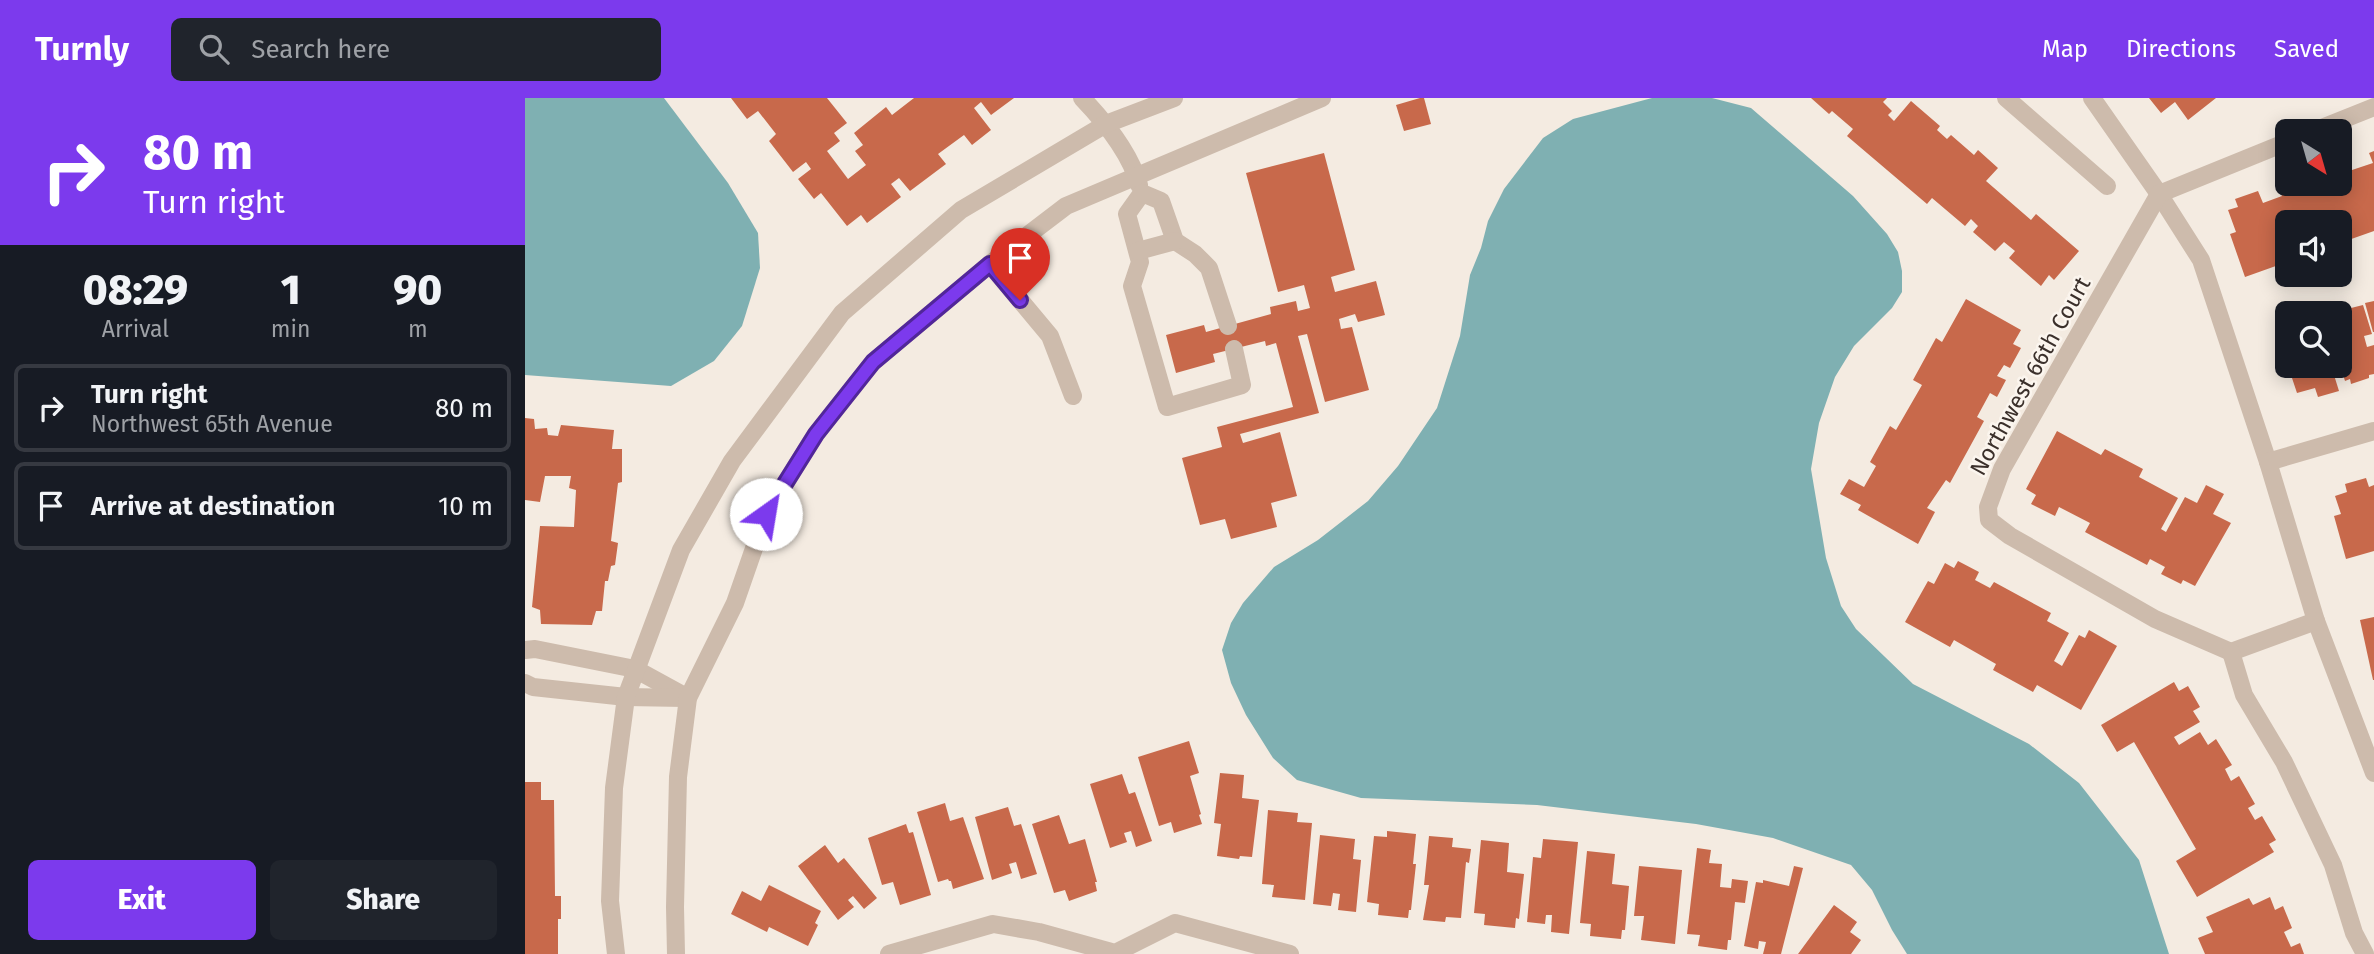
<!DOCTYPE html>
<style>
body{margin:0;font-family:"Fira Sans",sans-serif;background:#20242c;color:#f1f3f6;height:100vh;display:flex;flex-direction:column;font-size:26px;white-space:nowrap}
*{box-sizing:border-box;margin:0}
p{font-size:23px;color:#9ea1a6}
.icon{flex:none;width:38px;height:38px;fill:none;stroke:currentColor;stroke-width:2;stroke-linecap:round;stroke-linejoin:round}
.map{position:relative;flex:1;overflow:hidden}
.drawer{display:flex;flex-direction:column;background:#171b24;width:525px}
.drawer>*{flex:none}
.top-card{background:#7c3aed;color:#fff;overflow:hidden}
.needle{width:46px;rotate:143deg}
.buttons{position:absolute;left:1750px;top:21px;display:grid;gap:14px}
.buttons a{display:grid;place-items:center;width:77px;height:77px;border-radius:10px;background:#171b24;box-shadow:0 4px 18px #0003;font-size:35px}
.pin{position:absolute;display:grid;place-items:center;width:60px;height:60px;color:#fff;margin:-72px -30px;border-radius:50% 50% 50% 0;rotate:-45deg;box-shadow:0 0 7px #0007}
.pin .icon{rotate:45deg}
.me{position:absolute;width:77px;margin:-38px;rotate:32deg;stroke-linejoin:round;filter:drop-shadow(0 0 5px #0008)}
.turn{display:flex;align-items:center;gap:24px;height:147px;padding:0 28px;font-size:32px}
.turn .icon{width:91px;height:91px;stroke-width:2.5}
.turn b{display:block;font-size:49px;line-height:60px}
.eta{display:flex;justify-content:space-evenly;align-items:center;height:119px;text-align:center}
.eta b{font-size:42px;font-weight:800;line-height:49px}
.action{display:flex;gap:14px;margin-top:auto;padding:14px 28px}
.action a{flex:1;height:80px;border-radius:10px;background:#7c3aed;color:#fff;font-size:28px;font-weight:800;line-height:80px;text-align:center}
.action a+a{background:#20242c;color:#f1f3f6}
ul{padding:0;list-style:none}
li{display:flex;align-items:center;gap:21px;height:88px;margin:0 14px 10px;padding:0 14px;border:4px solid #363941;border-radius:10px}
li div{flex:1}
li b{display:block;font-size:26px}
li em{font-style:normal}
header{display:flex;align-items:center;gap:42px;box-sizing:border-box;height:98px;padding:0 35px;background:#7c3aed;color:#fff}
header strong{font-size:33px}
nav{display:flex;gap:38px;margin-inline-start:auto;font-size:24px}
.search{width:490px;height:63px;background:#20242c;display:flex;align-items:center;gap:18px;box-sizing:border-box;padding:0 24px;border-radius:10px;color:#9ea1a6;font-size:26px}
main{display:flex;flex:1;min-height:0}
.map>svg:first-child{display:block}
.water{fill:#7fb0b2}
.building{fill:#c8694b}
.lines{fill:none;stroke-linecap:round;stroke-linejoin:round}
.minor{stroke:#cdbbac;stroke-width:18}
.route-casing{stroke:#51269a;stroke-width:18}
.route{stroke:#7c3aed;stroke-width:12}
.labels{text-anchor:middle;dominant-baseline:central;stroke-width:5;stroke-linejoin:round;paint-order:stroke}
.street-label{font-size:23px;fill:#3b302b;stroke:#fbf5ee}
</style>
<header>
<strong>Turnly</strong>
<div class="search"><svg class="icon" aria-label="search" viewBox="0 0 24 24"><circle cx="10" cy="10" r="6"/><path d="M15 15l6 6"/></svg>Search here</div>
<nav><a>Map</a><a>Directions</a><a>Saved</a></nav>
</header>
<main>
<section class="drawer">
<div class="top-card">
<div class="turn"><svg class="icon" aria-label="right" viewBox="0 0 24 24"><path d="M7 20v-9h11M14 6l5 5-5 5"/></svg><div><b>80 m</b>Turn right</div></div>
</div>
<div class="eta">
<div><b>08:29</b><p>Arrival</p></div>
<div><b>1</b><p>min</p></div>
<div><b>90</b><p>m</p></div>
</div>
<ul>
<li><svg class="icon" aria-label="right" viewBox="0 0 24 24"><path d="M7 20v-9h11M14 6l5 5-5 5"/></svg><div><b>Turn right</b><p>Northwest 65th Avenue</p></div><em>80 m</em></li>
<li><svg class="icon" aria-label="arrive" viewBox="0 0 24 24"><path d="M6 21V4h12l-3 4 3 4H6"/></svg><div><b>Arrive at destination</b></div><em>10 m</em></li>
</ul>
<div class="action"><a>Exit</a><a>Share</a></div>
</section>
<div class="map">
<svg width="1849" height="856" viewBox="0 0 1849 856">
<rect width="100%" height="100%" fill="#f4ebe1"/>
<!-- water -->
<g class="water">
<path d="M 0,0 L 139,0 L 203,85 L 233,135 L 235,170 L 217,228 L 189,263 L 146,288 L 0,277 Z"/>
<path d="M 1127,0 L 1187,0 L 1226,10 L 1328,98 L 1362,136 L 1373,154 L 1377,173 L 1377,194 L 1367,210 L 1329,248 L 1310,279 L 1294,325 L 1286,371 L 1301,460 L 1316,508 L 1331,531 L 1388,586 L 1504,646 L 1554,685 L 1614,762 L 1644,856 L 1382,856 L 1367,832 L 1347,792 L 1326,767 L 1248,740 L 1171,726 L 1012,707 L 836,700 L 772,682 L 748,660 L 721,617 L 706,585 L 697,552 L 706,525 L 718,505 L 749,469 L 793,442 L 843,403 L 873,368 L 912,310 L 935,238 L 945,177 L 956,150 L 963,123 L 979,91 L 1018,40 L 1048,21 Z"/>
</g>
<!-- building -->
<g class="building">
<path d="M 206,0 L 302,0 L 322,25 L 309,35 L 315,43 L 302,53 L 323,81 L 341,67 L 330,53 L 338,47 L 329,35 L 361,9 L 367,17 L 389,0 L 489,0 L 466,17 L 456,4 L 449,10 L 466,32 L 447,47 L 439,37 L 413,56 L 421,66 L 385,93 L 374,80 L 366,86 L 376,99 L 342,125 L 336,117 L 322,128 L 296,95 L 289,101 L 273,81 L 286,71 L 281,64 L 268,74 L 244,43 L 251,36 L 233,13 L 222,21 Z"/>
<path d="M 895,0 L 899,0 L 906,26 L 879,33 L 871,7 Z"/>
<path d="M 1286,0 L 1362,0 L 1358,4 L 1367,13 L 1363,17 L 1369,23 L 1386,3 L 1415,28 L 1412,32 L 1422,41 L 1426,37 L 1449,57 L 1453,52 L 1473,70 L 1461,83 L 1506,122 L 1511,116 L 1554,153 L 1529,182 L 1524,177 L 1516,188 L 1484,160 L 1490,153 L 1479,144 L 1470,153 L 1448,134 L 1453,128 L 1446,121 L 1440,128 L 1407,100 L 1402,106 L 1322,38 L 1328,31 L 1307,13 L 1304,16 Z"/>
<path d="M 1624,0 L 1691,0 L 1663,22 L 1650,4 L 1636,15 Z"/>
<path d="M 1849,53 L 1849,133 L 1815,145 L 1815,124 L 1762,124 L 1762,164 L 1720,179 L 1705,136 L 1711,134 L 1703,112 L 1713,109 L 1710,101 L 1733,93 L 1738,105 L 1757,98 L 1754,91 L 1769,86 L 1815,86 L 1815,64 L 1820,62 L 1824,73 L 1848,65 L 1844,55 Z"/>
<path d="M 799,55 L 830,172 L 806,179 L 810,194 L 851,183 L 860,217 L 833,224 L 830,216 L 814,221 L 816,231 L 827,229 L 844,292 L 800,304 L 782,236 L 773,238 L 794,315 L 715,336 L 718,345 L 755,334 L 772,398 L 746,405 L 752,429 L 706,441 L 700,421 L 675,427 L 657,360 L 697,349 L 692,329 L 768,309 L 751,245 L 741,248 L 740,243 L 688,256 L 690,264 L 651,275 L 641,237 L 679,227 L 681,234 L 746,216 L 745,209 L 771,203 L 773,213 L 785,210 L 779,187 L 753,194 L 721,75 Z"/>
<path d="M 1441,201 L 1496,232 L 1488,246 L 1496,250 L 1485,270 L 1479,267 L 1472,278 L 1481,282 L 1472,299 L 1465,295 L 1452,319 L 1459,323 L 1425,385 L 1421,382 L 1402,410 L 1410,414 L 1393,446 L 1333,412 L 1336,407 L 1315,396 L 1324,381 L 1339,389 L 1351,368 L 1345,364 L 1365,328 L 1371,332 L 1397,287 L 1388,282 L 1411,240 L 1417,244 Z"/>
<path d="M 1849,203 L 1849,234 L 1848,234 L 1840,205 Z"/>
<path d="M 1838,207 L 1847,236 L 1839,238 L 1842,249 L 1849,247 L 1849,276 L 1844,277 L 1844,280 L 1826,286 L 1825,281 L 1820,283 L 1815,267 L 1815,231 L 1823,229 L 1818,212 Z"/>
<path d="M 1768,209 L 1770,215 L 1762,215 L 1762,261 L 1751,226 L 1755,225 L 1751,214 Z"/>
<path d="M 1763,268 L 1803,268 L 1806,278 L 1809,277 L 1814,293 L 1793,299 L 1790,290 L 1772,295 Z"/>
<path d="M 0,320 L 9,321 L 10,331 L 22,330 L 23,337 L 33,338 L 36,327 L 89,332 L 87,351 L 97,351 L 97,384 L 93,385 L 86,443 L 93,445 L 90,467 L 86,468 L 83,483 L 80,483 L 77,513 L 71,513 L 67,527 L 16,526 L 15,512 L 7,509 L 15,428 L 49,429 L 51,392 L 44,390 L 46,378 L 20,378 L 15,404 L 0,402 Z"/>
<path d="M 1532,333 L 1576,357 L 1580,351 L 1618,371 L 1614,379 L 1653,400 L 1636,431 L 1641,434 L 1660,399 L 1672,405 L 1681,387 L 1699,396 L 1688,416 L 1706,425 L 1670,488 L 1658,482 L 1656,486 L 1636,476 L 1640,469 L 1625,461 L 1622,467 L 1560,434 L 1565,425 L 1534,409 L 1530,418 L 1506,406 L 1511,397 L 1501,391 Z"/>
<path d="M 1841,380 L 1844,389 L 1849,387 L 1849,453 L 1821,461 L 1809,418 L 1816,416 L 1810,398 L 1822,394 L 1820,386 Z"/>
<path d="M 1433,463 L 1454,474 L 1450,482 L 1465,490 L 1469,484 L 1526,515 L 1522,523 L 1544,535 L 1529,563 L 1537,568 L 1554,537 L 1560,540 L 1564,532 L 1592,548 L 1556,612 L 1512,587 L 1508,594 L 1468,572 L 1471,566 L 1429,542 L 1425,549 L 1380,524 L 1403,483 L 1409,486 L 1420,465 L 1429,470 Z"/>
<path d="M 1849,519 L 1849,582 L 1848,582 L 1835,522 Z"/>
<path d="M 1649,584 L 1654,593 L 1663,588 L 1675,609 L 1668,613 L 1675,624 L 1649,639 L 1654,647 L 1675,634 L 1683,647 L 1691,641 L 1707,667 L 1700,671 L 1706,683 L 1714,678 L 1730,706 L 1723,710 L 1730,722 L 1737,718 L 1751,742 L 1744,746 L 1749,754 L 1672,799 L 1651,763 L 1671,751 L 1609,644 L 1592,654 L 1576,627 Z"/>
<path d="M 664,643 L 674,675 L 665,678 L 676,716 L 674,717 L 677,726 L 649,735 L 646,724 L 634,728 L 613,659 Z"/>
<path d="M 695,675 L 719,677 L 717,700 L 734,702 L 727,759 L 715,758 L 714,761 L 692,758 L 696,726 L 689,725 Z"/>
<path d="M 597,676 L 604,696 L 610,694 L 627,743 L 611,749 L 606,733 L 599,735 L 602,744 L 585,750 L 565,686 Z"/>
<path d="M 0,684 L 16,684 L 16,702 L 29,702 L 30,798 L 36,798 L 36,821 L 33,821 L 33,856 L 0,856 Z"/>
<path d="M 420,705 L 425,723 L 438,719 L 459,781 L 428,791 L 426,783 L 424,783 L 423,781 L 413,784 L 392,714 Z"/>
<path d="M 483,709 L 489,728 L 496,726 L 512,776 L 496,781 L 491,764 L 484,766 L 487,775 L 467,782 L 450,719 Z"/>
<path d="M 743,712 L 773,715 L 772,724 L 787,725 L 780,802 L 747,799 L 749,787 L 737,786 Z"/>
<path d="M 534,717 L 544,746 L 560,741 L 572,784 L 570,784 L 572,793 L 544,803 L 540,792 L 529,795 L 507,726 Z"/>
<path d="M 381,726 L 384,735 L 388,734 L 406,797 L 375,807 L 368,784 L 357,787 L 343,740 Z"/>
<path d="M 862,733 L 891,736 L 888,766 L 891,766 L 886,812 L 884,812 L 883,820 L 853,817 L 854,806 L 842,804 L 849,738 L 862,739 Z"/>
<path d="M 795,737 L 830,741 L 828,761 L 836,762 L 831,814 L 813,812 L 815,796 L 808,795 L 806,808 L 788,806 Z"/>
<path d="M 904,738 L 928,740 L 927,749 L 946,751 L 944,765 L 941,764 L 936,820 L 921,819 L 920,824 L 898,822 L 904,787 L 899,787 Z"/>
<path d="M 1018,741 L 1053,744 L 1044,836 L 1026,834 L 1027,817 L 1021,817 L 1020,826 L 1002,824 L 1008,759 L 1016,760 Z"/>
<path d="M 956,742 L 984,745 L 982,774 L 999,776 L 994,821 L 991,820 L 990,830 L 959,827 L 960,816 L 949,815 Z"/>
<path d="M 300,747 L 313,765 L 319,760 L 352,800 L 339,811 L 328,798 L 323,802 L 329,809 L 313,822 L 273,768 Z"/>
<path d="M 1172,750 L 1186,752 L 1184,765 L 1197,766 L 1195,789 L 1206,790 L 1207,781 L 1223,783 L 1220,805 L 1210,804 L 1206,842 L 1203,842 L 1202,852 L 1173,848 L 1175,837 L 1162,836 Z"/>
<path d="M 1062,753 L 1090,756 L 1087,786 L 1104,788 L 1100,832 L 1097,832 L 1096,841 L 1065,838 L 1066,826 L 1055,825 Z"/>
<path d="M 1114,768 L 1157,772 L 1150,846 L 1116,842 L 1119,818 L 1109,818 Z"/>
<path d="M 1269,768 L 1278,770 L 1256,856 L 1238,856 L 1241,844 L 1234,843 L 1233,851 L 1219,848 L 1231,784 L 1238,785 L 1238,782 L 1264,788 Z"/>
<path d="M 244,787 L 296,813 L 290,825 L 293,827 L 283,848 L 244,829 L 242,834 L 206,816 L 217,793 L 236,803 Z"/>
<path d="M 1745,799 L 1750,812 L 1758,808 L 1767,830 L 1759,834 L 1766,849 L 1775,845 L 1779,856 L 1680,856 L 1673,840 L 1688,834 L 1681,819 L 1724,800 L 1728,807 Z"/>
<path d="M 1309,807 L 1332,824 L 1325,834 L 1336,842 L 1326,856 L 1273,856 Z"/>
</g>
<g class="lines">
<!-- minor -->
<g class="minor">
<path d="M 557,0 C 580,24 605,54 614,87"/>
<path d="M 1481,0 L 1582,88"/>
<path d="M 1567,0 L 1634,96 L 1676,162 L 1743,364 L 1791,523 L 1849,675"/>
<path d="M 1789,33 L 1849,9"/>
<path d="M 1762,44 L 1634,96 L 1477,371 L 1463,409 L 1464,422 L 1485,438 L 1630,521 L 1706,554 L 1791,523"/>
<path d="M 617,95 L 602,116 L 615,164 L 607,188 L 642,309 L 717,287 L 709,251"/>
<path d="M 617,95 L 636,103 L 650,143 L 670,156 L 684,170 L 703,228"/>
<path d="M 613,153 L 650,143"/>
<path d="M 465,166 L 525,238 L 548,298"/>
<path d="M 1743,364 L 1849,333"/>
<path d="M 0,552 L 10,551 L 110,571 L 163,600"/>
<path d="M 1706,554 L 1719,597 L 1759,664 L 1808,767 L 1829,835 L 1840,856"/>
<path d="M 0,585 L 8,589 L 101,599 L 160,600"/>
<path d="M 91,856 L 85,803 L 89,690 L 101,599 L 156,452 L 207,363 L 317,215 L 436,112 L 581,26 L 649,0"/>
<path d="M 151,856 L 150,809 L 153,679 L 163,600 L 210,505 L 241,416 L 291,336 L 348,264 L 465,166 L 541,108 L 797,0"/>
<path d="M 364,856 L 468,826 L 514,834 L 590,855 L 650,825 L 765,856"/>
</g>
</g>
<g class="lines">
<defs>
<path id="route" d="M 241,416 L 291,336 L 348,264 L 465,166 L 495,202"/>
</defs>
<!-- route casing -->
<use href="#route" class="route-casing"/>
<!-- route -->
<use href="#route" class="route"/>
</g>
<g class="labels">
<!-- street labels -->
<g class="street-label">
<text transform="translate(1505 278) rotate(-61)">Northwest 66th Court</text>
</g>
</g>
</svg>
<div class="buttons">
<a><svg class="needle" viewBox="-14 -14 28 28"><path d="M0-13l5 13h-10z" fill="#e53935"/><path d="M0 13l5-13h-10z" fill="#9ea1a6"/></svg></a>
<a><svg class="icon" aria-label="sound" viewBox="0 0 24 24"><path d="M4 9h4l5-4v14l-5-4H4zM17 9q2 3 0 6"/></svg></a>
<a><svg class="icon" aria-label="search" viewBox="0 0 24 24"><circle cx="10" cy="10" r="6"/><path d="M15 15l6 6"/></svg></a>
</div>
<div class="pin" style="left:495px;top:202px;background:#d93025"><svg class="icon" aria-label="arrive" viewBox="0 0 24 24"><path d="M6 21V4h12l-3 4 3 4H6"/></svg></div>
<svg class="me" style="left:241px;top:416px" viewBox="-20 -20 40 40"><circle r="19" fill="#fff"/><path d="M0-13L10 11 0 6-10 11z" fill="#7c3aed"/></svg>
</div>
</main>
